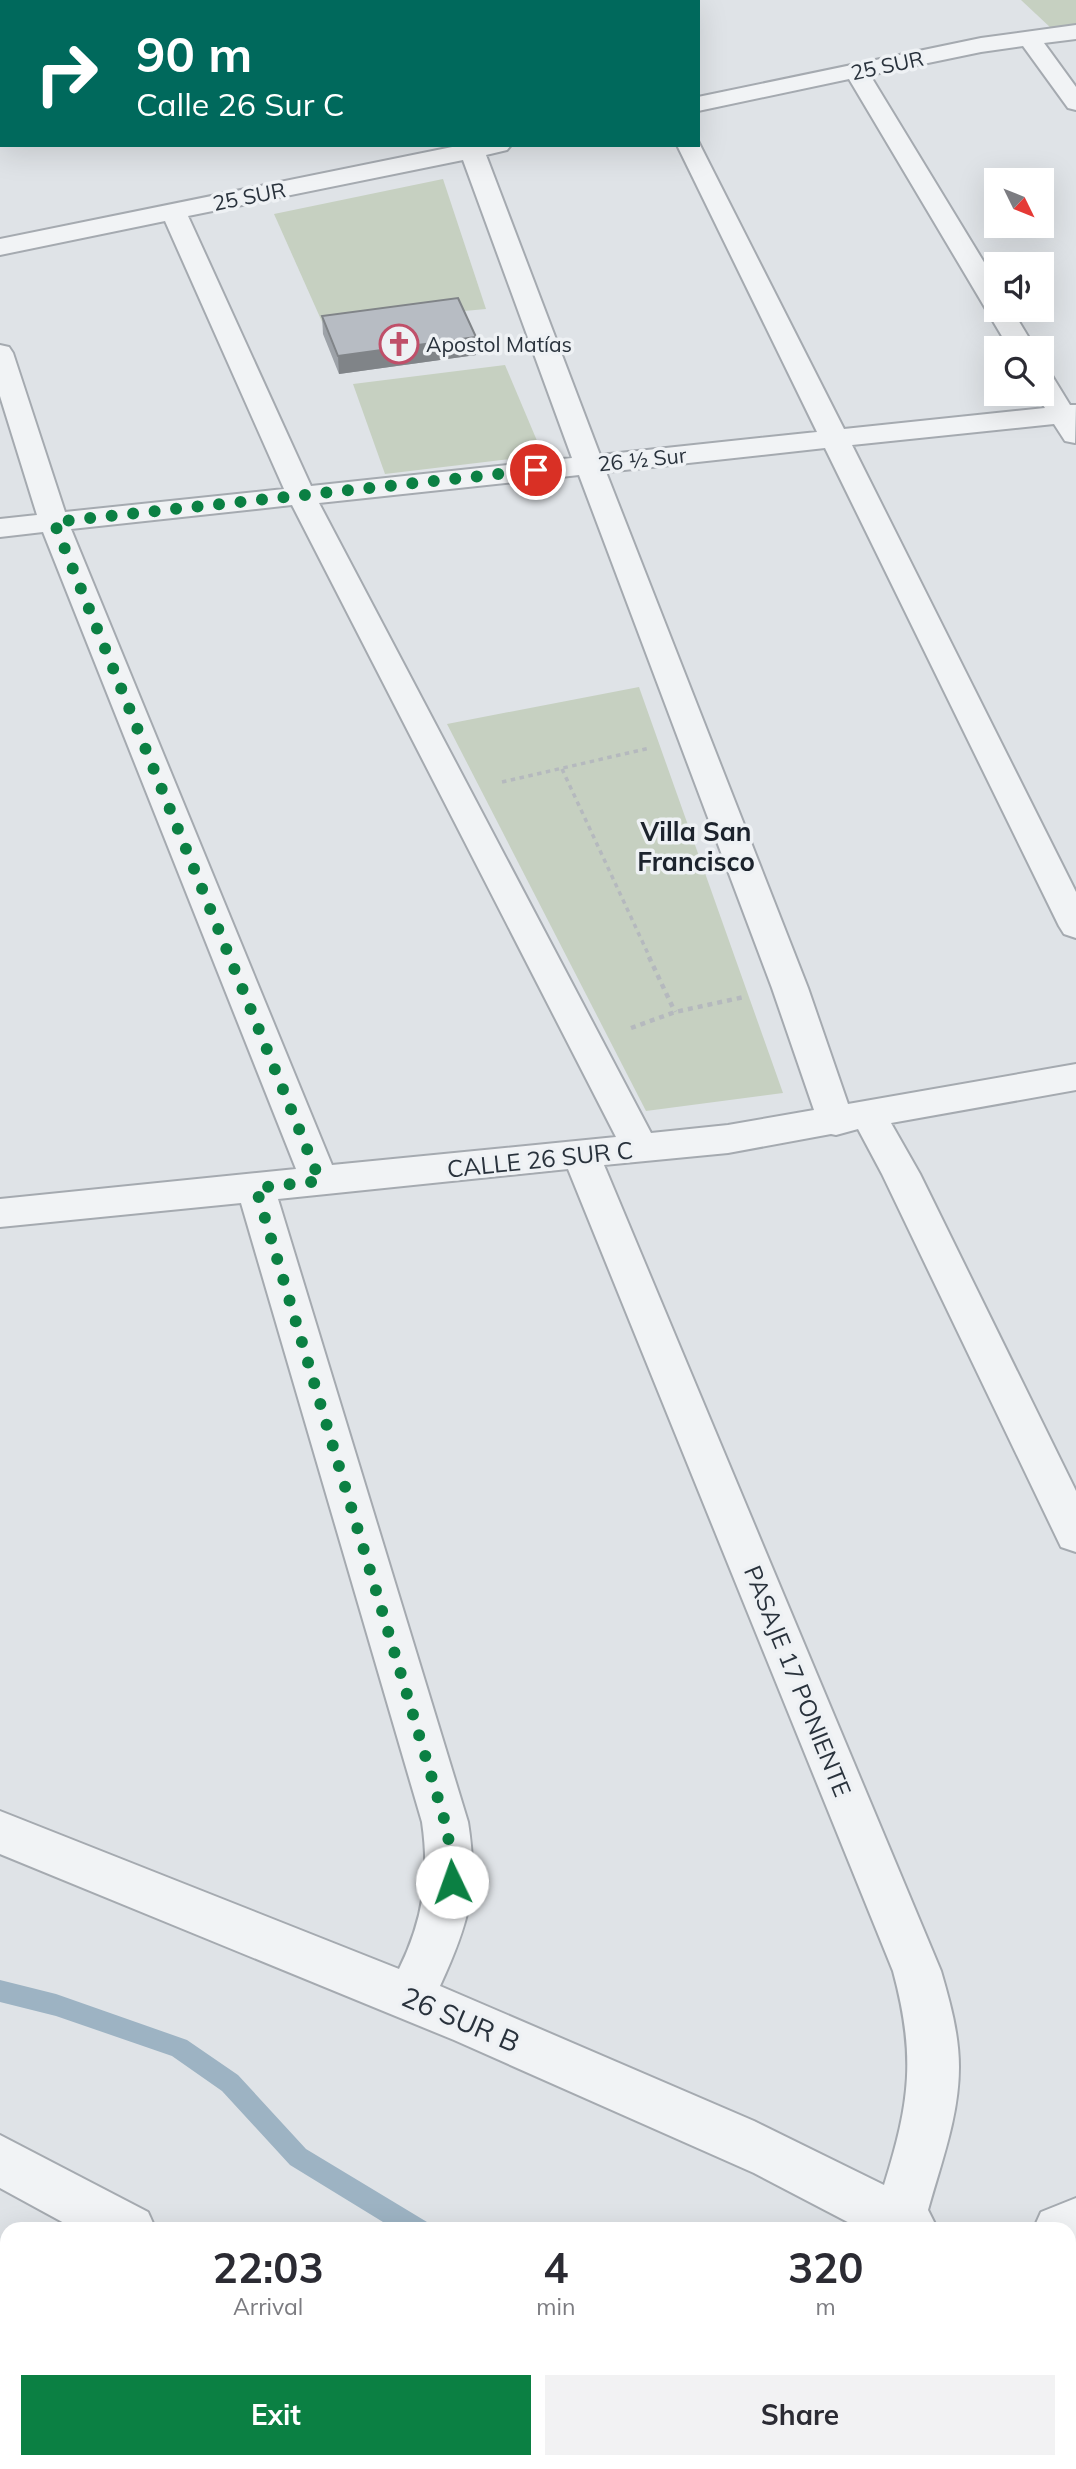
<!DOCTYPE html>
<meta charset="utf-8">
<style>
body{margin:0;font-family:Mulish,sans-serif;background:#f2f2f3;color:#2b2b33;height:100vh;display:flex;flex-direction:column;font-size:26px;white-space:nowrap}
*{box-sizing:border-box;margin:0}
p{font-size:23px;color:#7c7c81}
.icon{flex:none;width:38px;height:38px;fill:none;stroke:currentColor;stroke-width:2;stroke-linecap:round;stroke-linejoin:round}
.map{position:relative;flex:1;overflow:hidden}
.panel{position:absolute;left:0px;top:2222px;width:1076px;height:247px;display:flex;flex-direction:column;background:#fff;border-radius:21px 21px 0 0;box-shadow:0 7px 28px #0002}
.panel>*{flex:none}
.banner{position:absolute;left:0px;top:0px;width:700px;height:147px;box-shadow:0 7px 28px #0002;background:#00695c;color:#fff;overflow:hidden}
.needle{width:46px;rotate:133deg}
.tools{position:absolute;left:984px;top:168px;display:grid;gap:14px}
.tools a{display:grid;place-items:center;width:70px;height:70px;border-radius:0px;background:#fff;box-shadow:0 7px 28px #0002;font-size:35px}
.pin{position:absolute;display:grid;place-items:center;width:60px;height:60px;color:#fff;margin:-30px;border:4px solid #fff;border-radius:50%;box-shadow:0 2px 7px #0007}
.me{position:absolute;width:77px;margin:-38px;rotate:357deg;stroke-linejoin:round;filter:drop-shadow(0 0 5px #0008)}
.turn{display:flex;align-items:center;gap:24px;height:147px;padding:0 21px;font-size:32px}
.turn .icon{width:91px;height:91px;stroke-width:2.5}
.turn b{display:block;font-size:49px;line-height:60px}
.eta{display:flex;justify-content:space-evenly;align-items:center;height:119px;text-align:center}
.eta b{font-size:42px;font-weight:700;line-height:49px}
.primary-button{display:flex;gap:14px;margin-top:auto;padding:14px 21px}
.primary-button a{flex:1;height:80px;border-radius:0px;background:#0b8043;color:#fff;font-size:28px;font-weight:700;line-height:80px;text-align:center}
.primary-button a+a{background:#f2f2f3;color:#2b2b33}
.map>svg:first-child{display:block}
.green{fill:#c6d0c1}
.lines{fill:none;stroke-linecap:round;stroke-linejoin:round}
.stream{fill:#9db3c3;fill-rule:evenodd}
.minor-casing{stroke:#a5aab0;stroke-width:4}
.path-far2{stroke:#b5b9be;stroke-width:3.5;stroke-dasharray:4.5 4.5;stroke-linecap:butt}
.path-far1{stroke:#b5b9be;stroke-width:4.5;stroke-dasharray:5 5;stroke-linecap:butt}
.path{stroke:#b5b9be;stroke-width:5;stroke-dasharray:7 7;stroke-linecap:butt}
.minor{fill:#f1f3f5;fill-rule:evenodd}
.wall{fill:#9da2a8}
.shaded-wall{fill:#808488}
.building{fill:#b7bcc3;stroke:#808488;stroke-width:2}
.route{stroke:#0b8043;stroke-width:12;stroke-dasharray:0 21.6}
.labels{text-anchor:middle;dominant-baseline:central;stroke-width:7;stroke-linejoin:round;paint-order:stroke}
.far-street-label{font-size:21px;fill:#29323c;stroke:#eef1f4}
.far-poi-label{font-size:21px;fill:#29323c;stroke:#eef1f4;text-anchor:start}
.street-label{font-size:24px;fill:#29323c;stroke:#eef1f4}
.neighbourhood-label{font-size:26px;font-weight:bold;fill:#1c232d;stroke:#eef1f4}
.near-street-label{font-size:28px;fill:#29323c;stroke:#eef1f4}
</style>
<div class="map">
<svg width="1076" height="2469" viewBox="0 0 1076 2469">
<rect width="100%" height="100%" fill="#dfe3e7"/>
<!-- green -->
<g class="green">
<path d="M 1021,0 L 1076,0 L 1076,26 L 1052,29 Z"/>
<path d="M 443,179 L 486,309 L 323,324 L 274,214 Z"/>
<path d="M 505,365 L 543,455 L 385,474 L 353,384 Z"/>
<path d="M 639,687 L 783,1093 L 646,1111 L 447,724 Z"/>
</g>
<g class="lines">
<!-- stream -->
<g class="stream">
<path d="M 0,1980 L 56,1994 L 187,2040 L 238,2075 L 306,2149 L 427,2222 L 431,2230 L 396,2230 L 290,2165 L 222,2091 L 172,2056 L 56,2016 L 0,2002 Z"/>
<path d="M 929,2462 L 964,2462 L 966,2469 L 931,2469 Z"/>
</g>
<defs>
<g id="minor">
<path d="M 167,0 L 190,0 L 191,2 L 168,2 Z"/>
<path d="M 573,0 L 603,0 L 572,2 Z"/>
<path d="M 1076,25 L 1076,39 L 1044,43 L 1076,87 L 1076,110 L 1068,108 L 1023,46 L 981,52 L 870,75 L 996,282 L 996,310 L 1012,310 L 1035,348 L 1009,348 L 849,79 L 698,111 L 698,97 L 981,38 Z"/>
<rect x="0" y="106" width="2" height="14"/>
<path d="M 698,141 L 844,429 L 1045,408 L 1036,394 L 1041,394 L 1041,372 L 1051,374 L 1070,405 L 1076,405 L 1075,443 L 1065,441 L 1054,424 L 852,445 L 1076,892 L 1076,938 L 1064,934 L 1059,926 L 825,448 L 606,472 L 808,988 L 848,1104 L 1076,1064 L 1076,1090 L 891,1123 L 920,1174 L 1076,1491 L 1076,1552 L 1061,1547 L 882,1174 L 858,1129 L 836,1135 L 831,1134 L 728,1153 L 604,1165 L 941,1971 C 950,2002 959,2034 959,2067 C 959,2116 941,2163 928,2210 L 938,2230 L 863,2230 L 754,2173 L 454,2040 L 0,1854 L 0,1811 L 399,1969 C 423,1920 430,1876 422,1822 L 241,1203 L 0,1227 L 0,1199 L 296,1169 L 43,532 L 0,537 L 0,519 L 37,515 L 0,396 L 0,345 L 9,347 L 13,353 L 65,512 L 284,489 L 165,221 L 0,255 L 0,239 L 462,145 L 511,145 L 507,150 L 486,155 L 600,455 L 817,432 L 677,145 L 698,145 ZM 463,160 L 572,458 L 311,486 L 188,216 ZM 579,475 L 772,988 L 814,1110 L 728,1125 L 651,1133 L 319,503 ZM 292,505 L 616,1137 L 332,1165 L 71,529 ZM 568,1169 L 893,1971 C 916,2056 910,2102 884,2185 L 754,2121 L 440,1986 C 468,1925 479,1890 468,1822 L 278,1199 Z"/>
<path d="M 0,2135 L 148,2212 L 156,2230 L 77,2230 L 0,2188 Z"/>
<path d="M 1076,2198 L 1076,2250 L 1069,2252 L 1069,2230 L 1033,2230 L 1041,2212 Z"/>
<path d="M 1069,2310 L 1076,2312 L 1076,2368 L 1069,2365 Z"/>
<path d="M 478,2462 L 540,2462 L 542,2469 L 480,2469 Z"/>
</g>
</defs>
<!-- minor casing -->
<use href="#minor" class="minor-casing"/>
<!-- path-far2 -->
<g class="path-far2">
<path d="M 562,769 L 650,958"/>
<path d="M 502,782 L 650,748"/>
</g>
<!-- path-far1 -->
<g class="path-far1">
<path d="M 649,957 L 675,1012"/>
<path d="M 631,1028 L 675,1012 L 744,997"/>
</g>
<!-- path -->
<path class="path" d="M 1070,2469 L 1076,2461"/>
<!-- minor -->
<use href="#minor" class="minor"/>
</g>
<!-- wall -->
<path class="wall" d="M 322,316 L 476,355 L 339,374 L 323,334 Z"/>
<!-- shaded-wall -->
<path class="shaded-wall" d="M 476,337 L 476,355 L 339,374 L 338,356 Z"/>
<!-- building -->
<path class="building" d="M 458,298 L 476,337 L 338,356 L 322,316 Z"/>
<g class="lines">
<!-- route -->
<path class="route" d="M 452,1882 L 451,1852 L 445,1822 L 256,1188 L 320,1181 L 54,522 L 536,470"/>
</g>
<!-- icons -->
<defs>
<symbol id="church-ring" viewBox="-11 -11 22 22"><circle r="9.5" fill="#eef1f4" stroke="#c04f69" stroke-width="1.5"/><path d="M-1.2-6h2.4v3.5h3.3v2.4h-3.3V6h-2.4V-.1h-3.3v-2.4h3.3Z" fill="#c04f69"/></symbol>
</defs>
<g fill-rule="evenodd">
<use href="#church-ring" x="377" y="322" width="44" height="44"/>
</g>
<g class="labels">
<!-- far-street labels -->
<g class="far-street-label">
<text transform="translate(887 65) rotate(-12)">25 SUR</text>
<text transform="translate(249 196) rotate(-11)">25 SUR</text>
<text transform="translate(642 459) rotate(-6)">26 ½ Sur</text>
</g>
<!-- far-poi labels -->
<g class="far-poi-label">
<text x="426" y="344">Apostol Matías</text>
</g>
<!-- street labels -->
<g class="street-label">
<text transform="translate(540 1159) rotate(-6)">CALLE 26 SUR C</text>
<text transform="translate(798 1681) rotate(68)">PASAJE 17 PONIENTE</text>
</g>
<!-- neighbourhood labels -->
<g class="neighbourhood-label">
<text x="696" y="831">Villa San<tspan x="696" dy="30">Francisco</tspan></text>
</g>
<!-- near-street labels -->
<g class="near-street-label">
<text transform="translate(461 2019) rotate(23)">26 SUR B</text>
</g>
</g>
</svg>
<div class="tools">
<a><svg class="needle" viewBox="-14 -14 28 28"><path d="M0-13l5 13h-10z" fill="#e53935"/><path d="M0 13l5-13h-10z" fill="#7c7c81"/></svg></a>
<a><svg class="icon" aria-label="sound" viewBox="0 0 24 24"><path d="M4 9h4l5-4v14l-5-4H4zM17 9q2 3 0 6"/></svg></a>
<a><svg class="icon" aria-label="search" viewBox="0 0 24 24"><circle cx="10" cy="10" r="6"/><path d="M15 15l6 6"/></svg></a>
</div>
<div class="pin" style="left:536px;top:470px;background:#d93025"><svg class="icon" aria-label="arrive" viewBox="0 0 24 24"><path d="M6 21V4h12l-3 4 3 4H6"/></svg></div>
<svg class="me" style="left:452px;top:1882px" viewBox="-20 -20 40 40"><circle r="19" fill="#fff"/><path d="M0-13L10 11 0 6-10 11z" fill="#0b8043"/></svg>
<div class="banner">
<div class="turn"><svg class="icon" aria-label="right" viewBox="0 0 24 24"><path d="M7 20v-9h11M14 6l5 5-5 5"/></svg><div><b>90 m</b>Calle 26 Sur C</div></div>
</div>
<section class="panel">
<div class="eta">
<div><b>22:03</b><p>Arrival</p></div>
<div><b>4</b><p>min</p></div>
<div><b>320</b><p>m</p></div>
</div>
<div class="primary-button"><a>Exit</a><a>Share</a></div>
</section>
</div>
